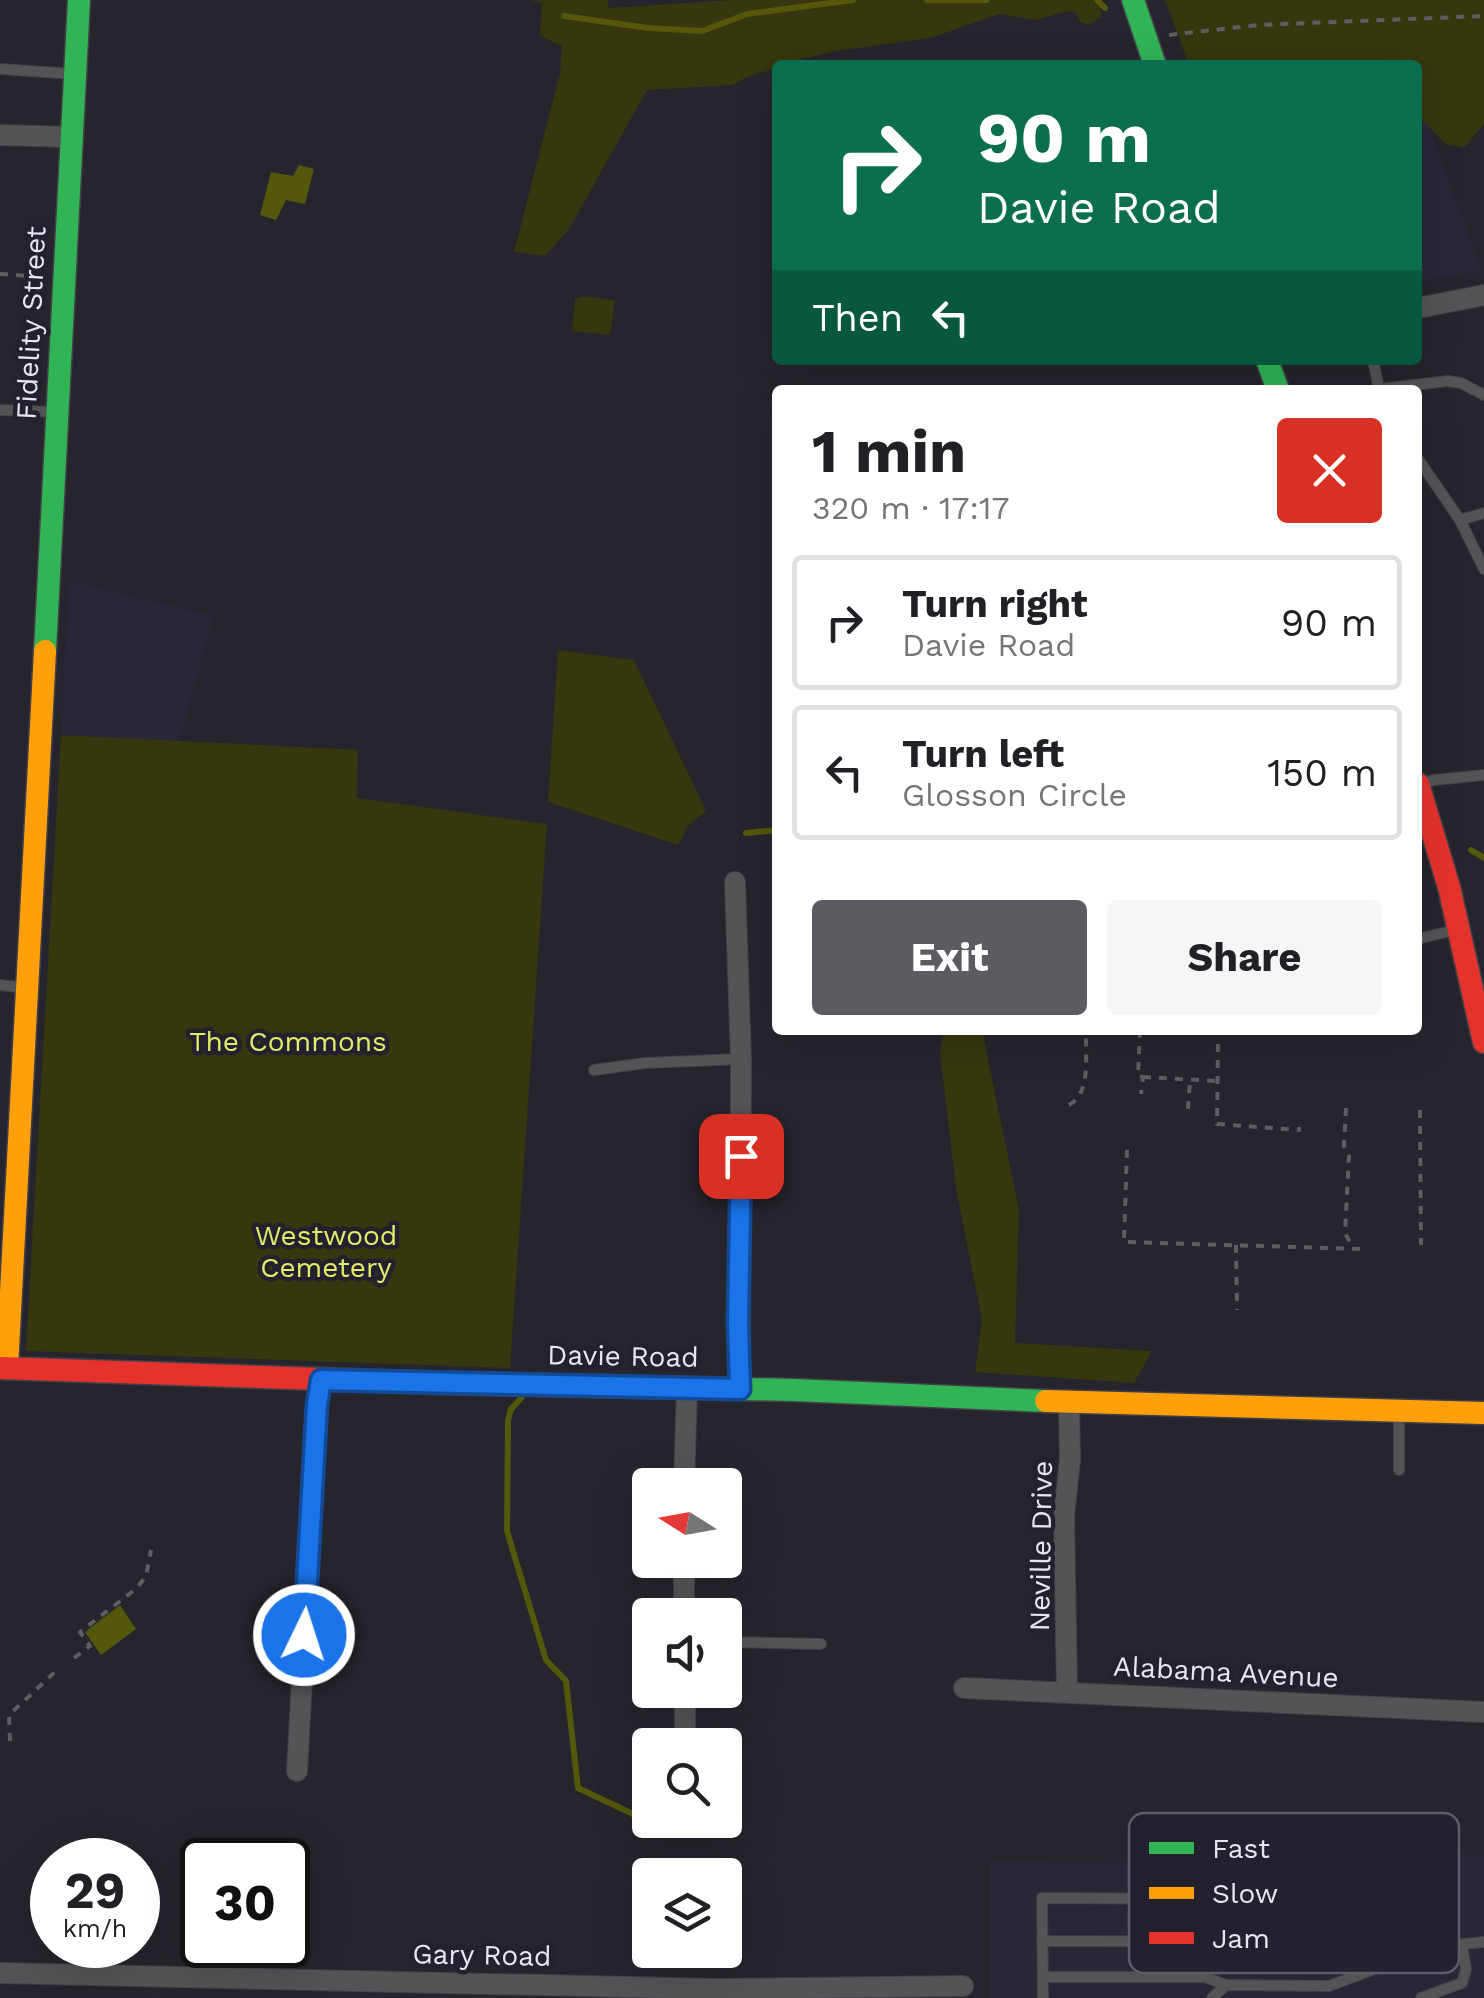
<!DOCTYPE html>
<meta charset="utf-8">
<style>
body{margin:0;font-family:"Work Sans",sans-serif;background:#f6f6f6;color:#202124;height:100vh;display:flex;flex-direction:column;font-size:38px;white-space:nowrap}
*{box-sizing:border-box;margin:0}
p{font-size:32px;color:#757577}
.icon{flex:none;width:55px;height:55px;fill:none;stroke:currentColor;stroke-width:2;stroke-linecap:round;stroke-linejoin:round}
.map{position:relative;flex:1;overflow:hidden}
.panel{position:absolute;left:772px;top:385px;width:650px;height:650px;display:flex;flex-direction:column;background:#fff;border-radius:10px;box-shadow:0 10px 40px #0002}
.panel>*{flex:none}
.hud{position:absolute;left:772px;top:60px;width:650px;height:305px;border-radius:10px;box-shadow:0 10px 40px #0002;background:#0b6e4f;color:#fff;overflow:hidden}
.needle{width:65px;rotate:281deg}
.buttons{position:absolute;left:632px;top:1468px;display:grid;gap:20px}
.buttons a{display:grid;place-items:center;width:110px;height:110px;border-radius:10px;background:#fff;box-shadow:0 10px 40px #0002;font-size:50px}
.speed{position:absolute;left:30px;top:1838px;display:flex;gap:20px;font-size:50px;font-weight:700;text-align:center}
.speed>*{display:grid;place-content:center;width:130px;height:130px;border-radius:50%;background:#fff;box-shadow:0 10px 40px #0002;line-height:1}
.speed small{font-size:25px;font-weight:400}
.speed .limit{border:5px solid #111;border-radius:15px;background:#fff;color:#111}
.pin{position:absolute;display:grid;place-items:center;width:85px;height:85px;color:#fff;margin:-42px;border-radius:20px;box-shadow:0 5px 15px #0006}
.me{position:absolute;width:110px;margin:-55px;rotate:4deg;stroke-linejoin:round;filter:drop-shadow(0 0 8px #0008)}
.turn{display:flex;align-items:center;gap:35px;height:210px;padding:0 40px;font-size:45px}
.turn .icon{width:130px;height:130px;stroke-width:2.5}
.turn b{display:block;font-size:70px;line-height:85px}
.then{display:flex;align-items:center;height:95px;padding:0 40px;background:#0003;gap:20px;font-size:38px}
.round{display:grid;place-items:center;flex:none;width:105px;height:105px;border-radius:10px;background:#f6f6f6}
.headline{display:flex;align-items:center;justify-content:space-between;height:170px;padding:0 40px}
h1{font-size:60px;font-weight:700;line-height:75px}
.action{display:flex;gap:20px;margin-top:auto;padding:20px 40px}
.action a{flex:1;height:115px;border-radius:10px;background:#5b5b61;color:#fff;font-size:40px;font-weight:700;line-height:115px;text-align:center}
.action a+a{background:#f6f6f6;color:#202124}
ul{padding:0;list-style:none}
li{display:flex;align-items:center;gap:30px;height:135px;margin:0 20px 15px;padding:0 20px;border:5px solid #e0e0e0;border-radius:10px}
li div{flex:1}
li b{display:block;font-size:38px}
li em{font-style:normal}
.map>svg:first-child{display:block}
.built{fill:#292638}
.green{fill:#36370f}
.water{fill:#54580b}
.lines{fill:none;stroke-linecap:round;stroke-linejoin:round}
.stream{stroke:#54580b;stroke-width:6}
.lane-casing{stroke:#424046;stroke-width:12}
.street-casing{stroke:#424046;stroke-width:22}
.fast-casing{stroke:#424046;stroke-width:25}
.slow-casing{stroke:#424046;stroke-width:25}
.jam-casing{stroke:#424046;stroke-width:25}
.path{stroke:#5e5e62;stroke-width:4;stroke-dasharray:8 8;stroke-linecap:butt}
.lane{stroke:#545356;stroke-width:10}
.street{stroke:#545356;stroke-width:20}
.fast{stroke:#30b455;stroke-width:22}
.slow{stroke:#ff9f0a;stroke-width:22}
.jam{stroke:#e5322d;stroke-width:22}
.route-casing{stroke:#114b97;stroke-width:25}
.route{stroke:#1a73e8;stroke-width:18}
.labels{text-anchor:middle;dominant-baseline:central;stroke-width:9;stroke-linejoin:round;paint-order:stroke}
.street-label{font-size:28px;fill:#e7e6ef;stroke:#24212f}
.park-label{font-size:28px;fill:#e3eb69;stroke:#24212f}
.key{fill:#24212f;stroke:#5e5c69;stroke-width:2.5}
.key-label{font-size:28px;fill:#e7e6ef}
</style>
<div class="map">
<svg width="1484" height="1998" viewBox="0 0 1484 1998">
<rect width="100%" height="100%" fill="#26242c"/>
<!-- built -->
<g class="built">
<path d="M 1418,102 L 1419,102 L 1482,270 L 1418,282 Z"/>
<path d="M 69,581 L 214,616 L 179,742 L 61,735 Z"/>
<path d="M 1435,1855 L 1484,1855 L 1484,1998 L 990,1998 L 990,1862 L 1434,1863 Z"/>
</g>
<!-- green -->
<g class="green">
<path d="M 530,0 L 607,0 L 609,8 L 733,0 L 1099,0 L 1101,17 L 1089,25 L 1080,22 L 1076,13 L 1069,11 L 1035,20 L 999,14 L 931,38 L 836,51 L 778,65 L 777,68 L 747,77 L 733,85 L 647,90 L 569,229 L 545,256 L 514,252 L 560,73 L 562,46 L 540,36 L 542,3 Z"/>
<path d="M 1165,0 L 1484,0 L 1484,124 L 1465,147 L 1447,145 L 1418,116 L 1418,65 L 1189,65 Z"/>
<path d="M 584,296 L 615,300 L 610,335 L 572,331 L 575,299 Z"/>
<path d="M 558,650 L 634,660 L 706,811 L 688,826 L 678,845 L 548,802 Z"/>
<path d="M 61,735 L 358,750 L 357,798 L 547,824 L 510,1368 L 26,1351 Z"/>
<path d="M 944,1030 L 982,1030 L 1019,1210 L 1015,1343 L 1152,1351 L 1134,1383 L 975,1372 L 982,1320 L 956,1188 L 940,1053 Z"/>
</g>
<!-- water -->
<g class="water">
<path d="M 299,165 L 314,169 L 305,204 L 286,200 L 276,220 L 260,215 L 271,172 L 293,176 Z"/>
<path d="M 120,1605 L 136,1629 L 101,1655 L 85,1632 Z"/>
</g>
<g class="lines">
<!-- stream -->
<g class="stream">
<path d="M 927,0 L 987,0"/>
<path d="M 1097,0 L 1105,8"/>
<path d="M 564,16 L 648,28 L 702,31 L 747,14 L 853,0"/>
<path d="M 746,833 L 778,830"/>
<path d="M 1471,850 L 1484,858"/>
<path d="M 522,1397 L 511,1409 L 508,1420 L 507,1531 L 546,1660 L 566,1681 L 578,1788 L 633,1814 L 643,1830"/>
</g>
<defs>
<g id="lane">
<path d="M 0,69 L 74,74"/>
<path d="M 1373,360 L 1379,389 L 1448,381 L 1461,383 L 1484,395"/>
<path d="M 0,410 L 54,412"/>
<path d="M 1418,459 L 1460,520 L 1484,569"/>
<path d="M 1460,520 L 1484,513"/>
<path d="M 1419,785 L 1434,780 L 1484,775"/>
<path d="M 1418,939 L 1458,929"/>
<path d="M 0,985 L 26,988"/>
<path d="M 594,1070 L 645,1063 L 740,1059"/>
<path d="M 1399,1470 L 1399,1410"/>
<path d="M 725,1642 L 821,1644"/>
<path d="M 1042,1941 L 1378,1942 L 1402,1959"/>
<path d="M 1043,1977 L 1205,1977 L 1226,1985"/>
<path d="M 1043,1998 L 1042,1898 L 1420,1900 L 1434,1947"/>
<path d="M 1212,1998 L 1226,1985 L 1329,1986 L 1434,1947 L 1484,1942"/>
<path d="M 1421,1998 L 1462,1983 L 1466,1969 L 1462,1945"/>
</g>
<g id="street">
<path d="M 0,135 L 71,137"/>
<path d="M 1418,308 L 1484,295"/>
<path d="M 735,882 L 741,1059 L 740,1389"/>
<path d="M 684,1485 L 687,1387"/>
<path d="M 684,1560 L 684,1615"/>
<path d="M 964,1688 L 1484,1712"/>
<path d="M 685,1690 L 685,1745"/>
<path d="M 1067,1692 L 1064,1516 L 1070,1459 L 1069,1401"/>
<path d="M 297,1771 L 317,1404 L 321,1379"/>
<path d="M 0,1973 L 716,1989 L 963,1986"/>
</g>
<g id="fast">
<path d="M 1133,0 L 1155,65"/>
<path d="M 1267,360 L 1278,390"/>
<path d="M 45,651 L 79,0"/>
<path d="M 439,1383 L 794,1390 L 1046,1401"/>
</g>
<g id="slow">
<path d="M 7,1368 L 45,651"/>
<path d="M 1046,1401 L 1484,1413"/>
</g>
<g id="jam">
<path d="M 1418,784 L 1449,887 L 1484,1042"/>
<path d="M 0,1368 L 439,1383"/>
</g>
</defs>
<!-- lane casing -->
<use href="#lane" class="lane-casing"/>
<!-- street casing -->
<use href="#street" class="street-casing"/>
<!-- fast casing -->
<use href="#fast" class="fast-casing"/>
<!-- slow casing -->
<use href="#slow" class="slow-casing"/>
<!-- jam casing -->
<use href="#jam" class="jam-casing"/>
<!-- path -->
<g class="path">
<path d="M 1169,35 L 1258,25 L 1484,16"/>
<path d="M 0,274 L 44,277"/>
<path d="M 1140,1030 L 1138,1076 L 1143,1077 L 1141,1094"/>
<path d="M 1218,1044 L 1217,1124 L 1299,1130 L 1299,1127"/>
<path d="M 1143,1077 L 1217,1081"/>
<path d="M 1069,1105 C 1092,1093 1085,1053 1086,1030"/>
<path d="M 1346,1108 L 1344,1146 L 1349,1156 L 1345,1233 L 1353,1248"/>
<path d="M 1188,1109 L 1190,1080"/>
<path d="M 1420,1110 L 1421,1245"/>
<path d="M 1127,1150 L 1124,1242 L 1363,1249"/>
<path d="M 1236,1245 L 1237,1310"/>
<path d="M 74,1658 L 90,1646 L 80,1632 L 137,1588 L 146,1576 L 151,1550"/>
<path d="M 10,1741 L 9,1715 L 56,1671"/>
</g>
<!-- lane -->
<use href="#lane" class="lane"/>
<!-- street -->
<use href="#street" class="street"/>
<!-- fast -->
<use href="#fast" class="fast"/>
<!-- slow -->
<use href="#slow" class="slow"/>
<!-- jam -->
<use href="#jam" class="jam"/>
</g>
<g class="lines">
<defs>
<path id="route" d="M 304,1635 L 317,1404 L 321,1380 L 740,1389 L 738,1322 L 741,1156"/>
</defs>
<!-- route casing -->
<use href="#route" class="route-casing"/>
<!-- route -->
<use href="#route" class="route"/>
</g>
<g class="labels">
<!-- street labels -->
<g class="street-label">
<text transform="translate(31 323) rotate(-87)">Fidelity Street</text>
<text transform="translate(623 1356) rotate(1)">Davie Road</text>
<text transform="translate(1041 1546) rotate(-89)">Neville Drive</text>
<text transform="translate(1226 1672) rotate(3)">Alabama Avenue</text>
<text transform="translate(482 1955) rotate(1)">Gary Road</text>
</g>
<!-- park labels -->
<g class="park-label">
<text x="288" y="1041">The Commons</text>
<text x="326" y="1235">Westwood<tspan x="326" dy="32">Cemetery</tspan></text>
</g>
</g>
<!-- legend -->
<rect x="1129" y="1813" width="330" height="160" rx="15" class="key"/>
<rect x="1149" y="1842" width="45" height="12" fill="#30b455"/>
<rect x="1149" y="1887" width="45" height="12" fill="#ff9f0a"/>
<rect x="1149" y="1932" width="45" height="12" fill="#e5322d"/>
<g class="key-label">
<text x="1212" y="1858">Fast</text>
<text x="1212" y="1903">Slow</text>
<text x="1212" y="1948">Jam</text>
</g>
</svg>
<div class="buttons">
<a><svg class="needle" viewBox="-14 -14 28 28"><path d="M0-13l5 13h-10z" fill="#e53935"/><path d="M0 13l5-13h-10z" fill="#757577"/></svg></a>
<a><svg class="icon" aria-label="sound" viewBox="0 0 24 24"><path d="M4 9h4l5-4v14l-5-4H4zM17 9q2 3 0 6"/></svg></a>
<a><svg class="icon" aria-label="search" viewBox="0 0 24 24"><circle cx="10" cy="10" r="6"/><path d="M15 15l6 6"/></svg></a>
<a><svg class="icon" aria-label="layers" viewBox="0 0 24 24"><path d="M12 4l9 5-9 5-9-5zM3 14l9 5 9-5"/></svg></a>
</div>
<div class="speed"><div>29<small>km/h</small></div><div class="limit">30</div></div>
<div class="pin" style="left:741px;top:1156px;background:#d93025"><svg class="icon" aria-label="arrive" viewBox="0 0 24 24"><path d="M6 21V4h12l-3 4 3 4H6"/></svg></div>
<svg class="me" style="left:304px;top:1635px" viewBox="-20 -20 40 40"><circle r="17" fill="#1a73e8" stroke="#fff" stroke-width="3"/><path d="M0-11L8 9 0 5-8 9z" fill="#fff"/></svg>
<div class="hud">
<div class="turn"><svg class="icon" aria-label="right" viewBox="0 0 24 24"><path d="M7 20v-9h11M14 6l5 5-5 5"/></svg><div><b>90 m</b>Davie Road</div></div>
<div class="then">Then<svg class="icon" aria-label="left" viewBox="0 0 24 24"><path d="M17 20v-9H6M10 6l-5 5 5 5"/></svg></div>
</div>
<section class="panel">
<div class="headline"><div><h1>1 min</h1><p>320 m · 17:17</p></div><a class="round" style="background:#d93025;color:#fff"><svg class="icon" aria-label="close" viewBox="0 0 24 24"><path d="M6 6l12 12M18 6L6 18"/></svg></a></div>
<ul>
<li><svg class="icon" aria-label="right" viewBox="0 0 24 24"><path d="M7 20v-9h11M14 6l5 5-5 5"/></svg><div><b>Turn right</b><p>Davie Road</p></div><em>90 m</em></li>
<li><svg class="icon" aria-label="left" viewBox="0 0 24 24"><path d="M17 20v-9H6M10 6l-5 5 5 5"/></svg><div><b>Turn left</b><p>Glosson Circle</p></div><em>150 m</em></li>
</ul>
<div class="action"><a>Exit</a><a>Share</a></div>
</section>
</div>
